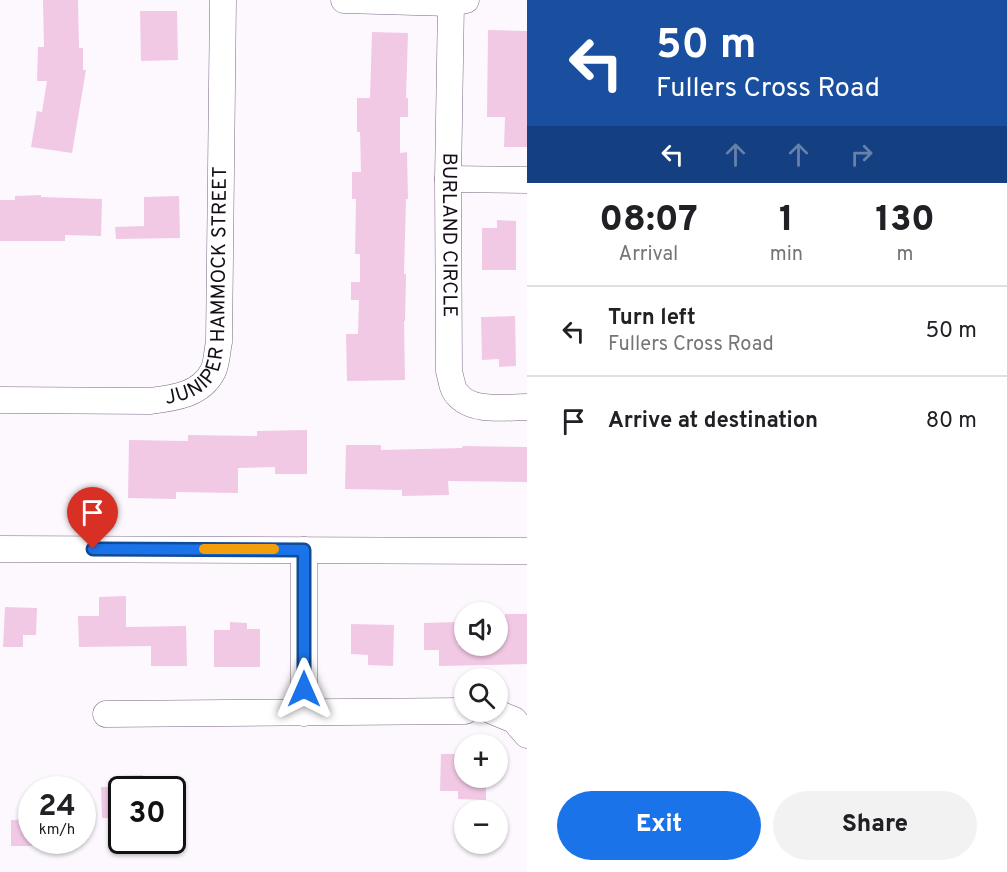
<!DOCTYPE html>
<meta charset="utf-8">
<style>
body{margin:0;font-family:Overpass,sans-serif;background:#f2f2f2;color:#202124;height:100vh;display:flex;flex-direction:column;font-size:22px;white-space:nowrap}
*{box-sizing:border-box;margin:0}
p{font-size:20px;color:#757577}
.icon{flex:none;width:33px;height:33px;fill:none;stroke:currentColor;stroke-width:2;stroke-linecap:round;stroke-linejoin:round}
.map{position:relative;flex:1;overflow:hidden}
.side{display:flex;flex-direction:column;background:#fff;width:480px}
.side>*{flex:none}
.banner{background:#1a4fa0;color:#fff;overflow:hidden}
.fabs{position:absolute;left:454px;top:602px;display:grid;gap:12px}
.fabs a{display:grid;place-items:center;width:54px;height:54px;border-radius:50%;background:#fff;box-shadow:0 2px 4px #0004;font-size:30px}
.speed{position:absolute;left:18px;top:776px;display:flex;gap:12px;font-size:30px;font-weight:700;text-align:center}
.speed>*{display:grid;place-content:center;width:78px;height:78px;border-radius:50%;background:#fff;box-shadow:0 2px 4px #0004;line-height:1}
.speed small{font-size:15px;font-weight:400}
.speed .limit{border:3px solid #111;border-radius:9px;background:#fff;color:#111}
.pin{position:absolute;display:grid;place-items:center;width:51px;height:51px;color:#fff;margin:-62px -26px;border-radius:50% 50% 50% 0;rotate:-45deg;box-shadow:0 0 6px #0007}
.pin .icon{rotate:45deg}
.me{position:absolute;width:66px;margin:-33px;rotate:0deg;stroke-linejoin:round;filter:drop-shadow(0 0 4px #0008)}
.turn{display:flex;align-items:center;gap:21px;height:126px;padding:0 30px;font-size:27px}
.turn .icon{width:78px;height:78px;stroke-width:2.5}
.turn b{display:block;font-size:42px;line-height:51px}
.lanes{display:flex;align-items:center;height:57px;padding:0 30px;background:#0003;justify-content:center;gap:30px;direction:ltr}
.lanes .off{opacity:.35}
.eta{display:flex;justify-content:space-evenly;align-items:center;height:102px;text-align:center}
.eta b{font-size:36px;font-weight:800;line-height:42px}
.button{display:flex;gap:12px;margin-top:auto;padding:12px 30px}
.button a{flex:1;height:69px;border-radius:36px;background:#1a73e8;color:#fff;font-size:24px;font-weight:800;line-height:69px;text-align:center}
.button a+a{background:#f2f2f2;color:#202124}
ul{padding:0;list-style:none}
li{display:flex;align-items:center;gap:18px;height:90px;padding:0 30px;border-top:2px solid #e0e0e0}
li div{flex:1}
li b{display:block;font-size:22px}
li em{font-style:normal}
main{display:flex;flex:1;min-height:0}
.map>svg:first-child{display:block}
.building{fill:#f1c9e5}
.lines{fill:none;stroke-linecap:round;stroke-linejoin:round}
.minor-casing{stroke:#7b6882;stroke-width:27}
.minor{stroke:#fff;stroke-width:26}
.route-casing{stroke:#114b97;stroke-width:15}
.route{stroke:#1a73e8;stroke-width:10}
.slow{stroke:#f59e0b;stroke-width:10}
.labels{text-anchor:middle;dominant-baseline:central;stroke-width:5;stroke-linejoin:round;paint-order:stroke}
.street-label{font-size:20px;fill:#150e18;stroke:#fff}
</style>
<main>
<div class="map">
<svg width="527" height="872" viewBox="0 0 527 872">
<rect width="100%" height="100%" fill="#fcf8fe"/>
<!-- building -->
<g class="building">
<path d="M 43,0 L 78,0 L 79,48 L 83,48 L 83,70 L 86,70 L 72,153 L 31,147 L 37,111 L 42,112 L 47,81 L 37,81 L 38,47 L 44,47 Z"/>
<path d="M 140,11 L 177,11 L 178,60 L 141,61 Z"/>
<path d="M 488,30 L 527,31 L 527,147 L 504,147 L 505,117 L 487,117 Z"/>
<path d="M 372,32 L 408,33 L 406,98 L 408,98 L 408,117 L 400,117 L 400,153 L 407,152 L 408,199 L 406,199 L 404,274 L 406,274 L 405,321 L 404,321 L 405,380 L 347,381 L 346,334 L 358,334 L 359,300 L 351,300 L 351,282 L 360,282 L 360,254 L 355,254 L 356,199 L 352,199 L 352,172 L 361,172 L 360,132 L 357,132 L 357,98 L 370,98 Z"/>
<path d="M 41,195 L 41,197 L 102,199 L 101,236 L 65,235 L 65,241 L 0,241 L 0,200 L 15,200 L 15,196 Z"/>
<path d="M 179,196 L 180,238 L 116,239 L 115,227 L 144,226 L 144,197 Z"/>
<path d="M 497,220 L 516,221 L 516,270 L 482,270 L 482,228 L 497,228 Z"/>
<path d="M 515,316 L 516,366 L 499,367 L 499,359 L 482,360 L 481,317 Z"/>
<path d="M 307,430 L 307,474 L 275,474 L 275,467 L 238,468 L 238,493 L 176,492 L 176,499 L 128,498 L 129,440 L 188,441 L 188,435 L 257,436 L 257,431 Z"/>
<path d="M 346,445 L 381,445 L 381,450 L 462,448 L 463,446 L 527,447 L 527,482 L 448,481 L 449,495 L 402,496 L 402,490 L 345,489 Z"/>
<path d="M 126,596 L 126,627 L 186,626 L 187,666 L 151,666 L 151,646 L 79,647 L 78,616 L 99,616 L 99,597 Z"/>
<path d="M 5,607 L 37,608 L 36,635 L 23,635 L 23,647 L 3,647 Z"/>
<path d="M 505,614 L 527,614 L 527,664 L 439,666 L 439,650 L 424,650 L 424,623 L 458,622 L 458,645 L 498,645 L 498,634 L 505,633 Z"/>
<path d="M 230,622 L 247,623 L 247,629 L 260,629 L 260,667 L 214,667 L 214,630 L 230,630 Z"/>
<path d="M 351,624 L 394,625 L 393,666 L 368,665 L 368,655 L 351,654 Z"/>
<path d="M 441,754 L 465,754 L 465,777 L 486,777 L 486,800 L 458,799 L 458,791 L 440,791 Z"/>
<path d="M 143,775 L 144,789 L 122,789 L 122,818 L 102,818 L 101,787 L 117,787 L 117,776 Z"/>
<path d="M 32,819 L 32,846 L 11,846 L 11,820 Z"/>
</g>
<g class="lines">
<defs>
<g id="minor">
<path d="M 344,0 L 451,3 L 466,0"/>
<path id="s1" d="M 451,3 L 448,179 L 449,371 C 451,378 452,389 457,394 C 472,413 506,407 527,407"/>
<path d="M 448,179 L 527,180"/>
<path id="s2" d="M 0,400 L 150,401 C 174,398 201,395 213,371 C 217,363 217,351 219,342 L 223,0"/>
<path d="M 0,549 L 527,551"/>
<path d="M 304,550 L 304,713"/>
<path d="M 492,711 L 514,720 L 527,735"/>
<path d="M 106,714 L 465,711"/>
</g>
</defs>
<!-- minor casing -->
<use href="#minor" class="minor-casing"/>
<!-- minor -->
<use href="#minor" class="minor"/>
</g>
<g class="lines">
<defs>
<path id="route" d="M 93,549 L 304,550 L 304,689"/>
</defs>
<!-- route casing -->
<use href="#route" class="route-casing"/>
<!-- route -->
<use href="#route" class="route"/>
<!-- slow -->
<path class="slow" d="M 204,549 L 274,549"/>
</g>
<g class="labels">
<!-- street labels -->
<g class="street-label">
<text stroke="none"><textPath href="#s1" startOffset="232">BURLAND CIRCLE</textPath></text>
<text stroke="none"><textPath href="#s2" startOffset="297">JUNIPER HAMMOCK STREET</textPath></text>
</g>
</g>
</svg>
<div class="fabs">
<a><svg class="icon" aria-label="sound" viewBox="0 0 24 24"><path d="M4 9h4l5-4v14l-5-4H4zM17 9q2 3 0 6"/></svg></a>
<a><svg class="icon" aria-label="search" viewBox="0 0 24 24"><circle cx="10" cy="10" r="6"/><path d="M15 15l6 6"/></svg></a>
<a>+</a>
<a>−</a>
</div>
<div class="speed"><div>24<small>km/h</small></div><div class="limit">30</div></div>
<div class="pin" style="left:93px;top:549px;background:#d93025"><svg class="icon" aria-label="arrive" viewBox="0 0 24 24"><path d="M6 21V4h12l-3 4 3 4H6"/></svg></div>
<svg class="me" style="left:304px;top:689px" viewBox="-20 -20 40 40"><path d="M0-17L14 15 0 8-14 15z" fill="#1a73e8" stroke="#fff" stroke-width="4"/></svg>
</div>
<section class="side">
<div class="banner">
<div class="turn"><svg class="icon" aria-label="left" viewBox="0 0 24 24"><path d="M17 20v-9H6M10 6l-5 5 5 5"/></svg><div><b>50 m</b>Fullers Cross Road</div></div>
<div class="lanes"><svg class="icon" aria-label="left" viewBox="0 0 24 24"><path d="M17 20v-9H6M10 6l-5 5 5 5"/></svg><svg class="icon off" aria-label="ahead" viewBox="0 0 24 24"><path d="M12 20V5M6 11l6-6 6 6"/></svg><svg class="icon off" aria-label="ahead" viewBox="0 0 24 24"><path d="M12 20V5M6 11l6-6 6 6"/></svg><svg class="icon off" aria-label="right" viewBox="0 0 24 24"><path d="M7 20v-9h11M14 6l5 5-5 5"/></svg></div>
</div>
<div class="eta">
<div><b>08:07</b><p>Arrival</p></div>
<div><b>1</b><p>min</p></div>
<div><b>130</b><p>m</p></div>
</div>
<ul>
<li><svg class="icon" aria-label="left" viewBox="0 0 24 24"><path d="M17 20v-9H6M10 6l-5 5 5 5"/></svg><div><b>Turn left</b><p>Fullers Cross Road</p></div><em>50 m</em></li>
<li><svg class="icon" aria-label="arrive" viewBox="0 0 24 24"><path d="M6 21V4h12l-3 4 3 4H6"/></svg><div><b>Arrive at destination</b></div><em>80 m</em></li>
</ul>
<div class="button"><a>Exit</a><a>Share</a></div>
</section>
</main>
